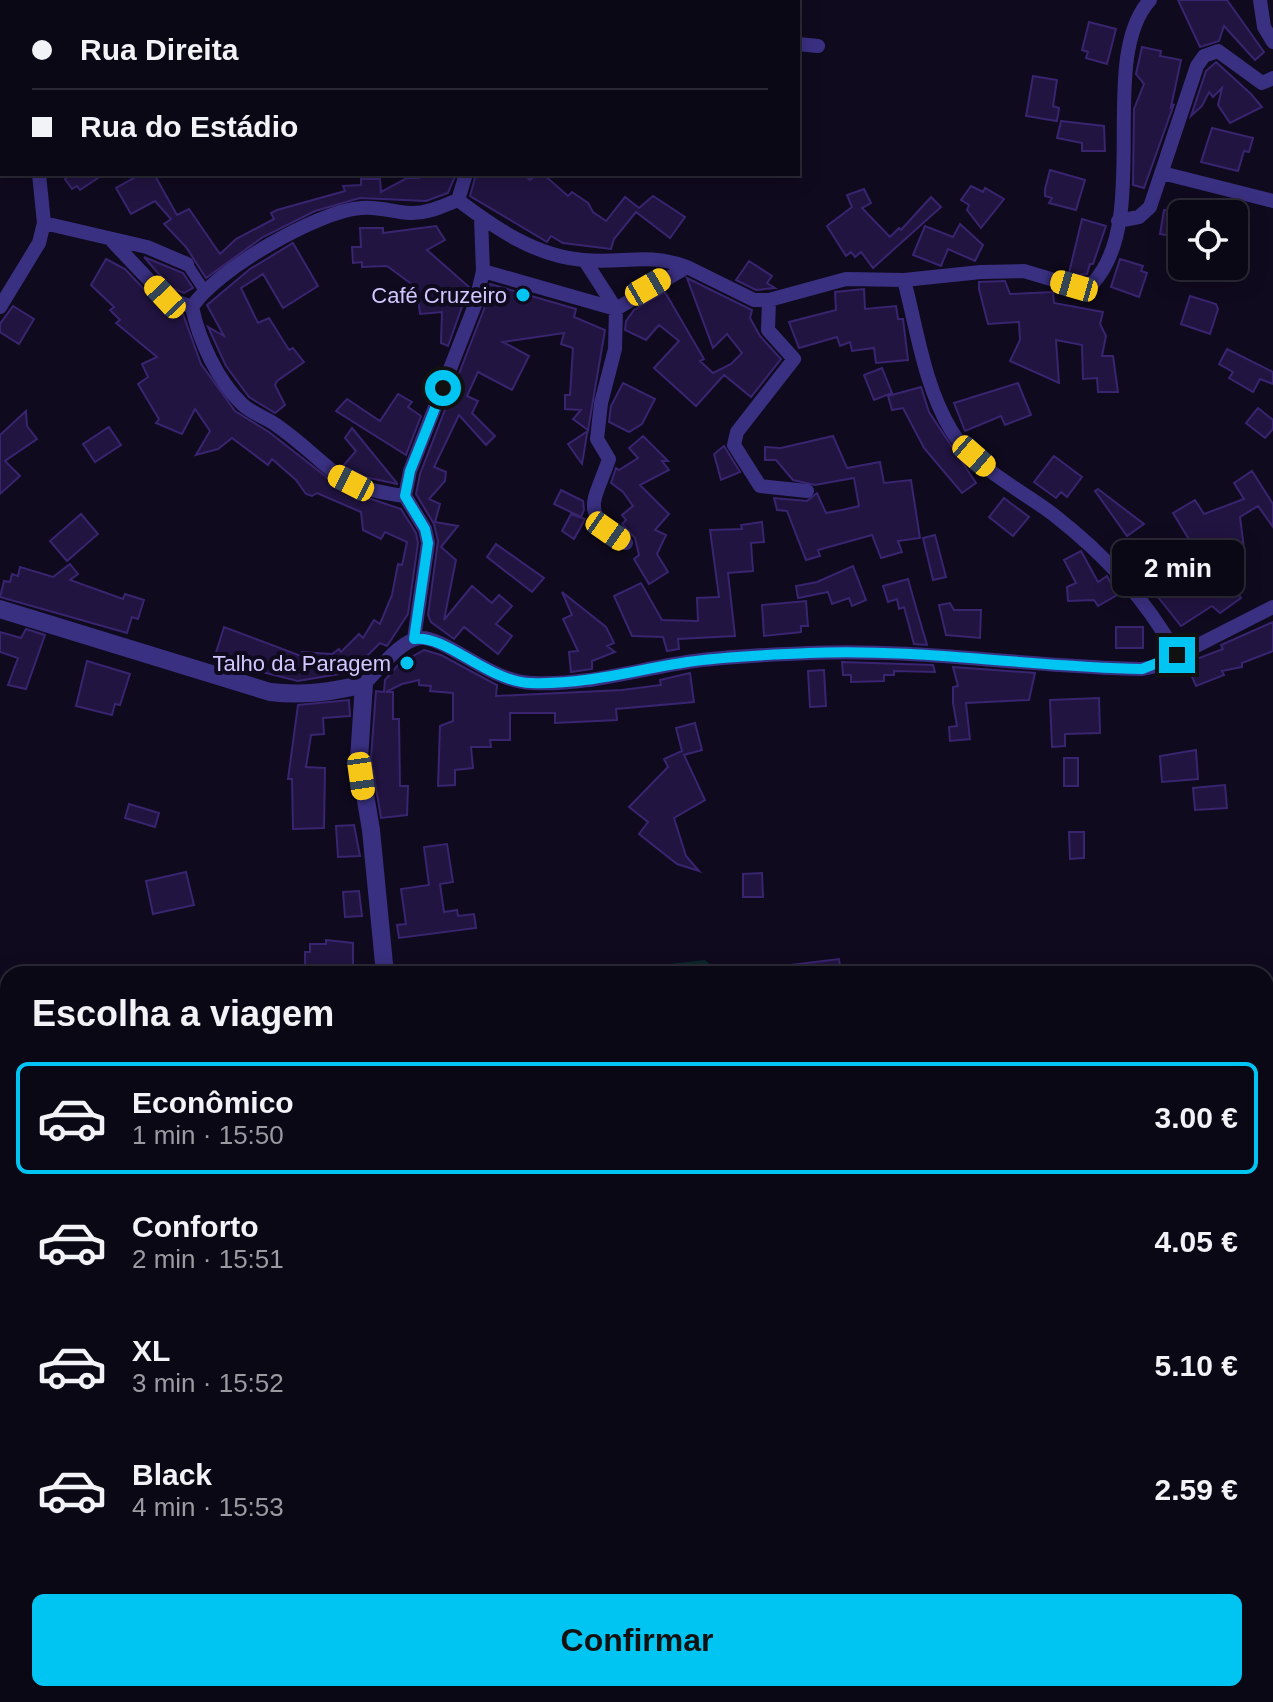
<!DOCTYPE html>
<html lang="pt">
<head>
<meta charset="utf-8">
<style>
  body { margin:0; font-family:Helvetica,sans-serif; background:#191623; color:#f1f3f6; height:100vh; display:flex; flex-direction:column; font-size:30px; white-space:nowrap }
  * { box-sizing:border-box; margin:0 }
  p { font-size:26px; color:#9a9aa1 }
  .icon { flex:none; width:44px; height:44px; fill:none; stroke:currentColor; stroke-width:2; stroke-linecap:round; stroke-linejoin:round }
  .map { position:relative; flex:1; overflow:hidden }
  .side { position:absolute; left:0px; top:966px; width:1274px; height:736px; display:flex; flex-direction:column; background:#0b0816; border-radius:24px 24px 0 0; box-shadow:0 4px 20px #0003,0 0 0 2px #2b2935 }
  .side>* { flex:none }
  .guide { position:absolute; left:0px; top:0px; width:800px; height:176px; box-shadow:0 4px 20px #0003,0 0 0 2px #2b2935; display:grid; align-content:center; height:176px; padding:0 32px; background:#0b0816 }
  .buttons { position:absolute; left:1168px; top:200px; display:grid; gap:16px }
  .buttons a { display:grid; place-items:center; width:80px; height:80px; border-radius:12px; background:#0b0816; box-shadow:0 4px 20px #0003,0 0 0 2px #2b2935; font-size:40px }
  .end { position:absolute; width:36px; height:36px; margin:-18px; border:10px solid #00c4f2; background:#111; box-shadow:0 0 0 4px #111 }
  .from { border-radius:50% }
  .bubble { position:absolute; height:56px; border-radius:12px; background:#0b0816; box-shadow:0 4px 20px #0003,0 0 0 2px #2b2935; font-size:26px; font-weight:800; line-height:56px; text-align:center }
  .car { position:absolute; width:24px; height:48px; margin:-24px -12px; border-radius:10px; box-shadow:0 0 6px 2px #0007; background:linear-gradient(#f5c518 24%,#345 0 40%,#f5c518 0 76%,#345 0 86%,#f5c518 0) }
  .guide b { display:flex; align-items:center; gap:28px; height:76px; font-size:30px }
  .guide b+b { border-top:2px solid #2b2935 }
  .guide i { width:20px; height:20px; background:#f1f3f6 }
  ul { padding:0; list-style:none }
  li { display:flex; align-items:center; gap:24px; height:112px; margin:0 16px 12px; padding:0 16px; border:4px solid transparent; border-radius:12px }
  li div { flex:1 }
  li b { display:block; font-size:30px }
  li em { font-style:normal; font-weight:800 }
  li.selected { border-color:#00c4f2 }
  li>.icon { width:72px; height:72px; stroke-width:1.5 }
  h2 { padding:0 32px; font-size:36px; line-height:96px }
  .cta { display:flex; gap:16px; margin-top:auto; padding:16px 32px }
  .cta a { flex:1; height:92px; border-radius:12px; background:#00c4f2; color:#111; font-size:32px; font-weight:800; line-height:92px; text-align:center }
  .map>svg:first-child { display:block }
  .green { fill:#0c2729 }
  .lines { fill:none; stroke-linecap:round; stroke-linejoin:round }
  .stream { stroke:#04143d; stroke-width:5 }
  .building { fill:#211441; stroke:#39246f; stroke-width:2 }
  .pedestrian { stroke:#3a3082; stroke-width:11 }
  .minor { stroke:#3a3082; stroke-width:14 }
  .tertiary { stroke:#3a3082; stroke-width:18 }
  .route { stroke:#00c4f2; stroke-width:10 }
  .poi-dot { fill:#00c4f2; stroke:#0f0a1e; stroke-width:3 }
  .labels { text-anchor:middle; dominant-baseline:central; stroke-width:8; stroke-linejoin:round; paint-order:stroke }
  .poi-label { font-size:22px; fill:#d2c7ff; stroke:#0f0a1e; text-anchor:end }
</style>
</head>
<body>
<div class="map">
<svg width="1273" height="1702" viewBox="0 0 1273 1702">
  <rect width="100%" height="100%" fill="#0f0a1e"/>
  <path class="green" d="M318,0H636L637,2H320Z
    M705,960L722,974H581Z
    M1273,1573V1702H1059L1063,1694H1266V1575Z"/>
  <g class="lines">
    <path class="stream" d="M1266,1582L1273,1580
      M779,1694L788,1696L791,1702
      M649,1702L663,1694
      M968,1702L974,1694"/>
  </g>
  <path class="building" d="M1178,0H1227L1264,52L1255,60L1224,26L1219,41L1200,47Z
    M1089,22L1116,29L1107,64L1086,58L1088,52L1082,50Z
    M1142,47L1161,51L1160,56L1181,60L1171,107L1174,104L1144,188L1133,185L1134,109L1144,84L1136,74Z
    M1216,62L1251,94L1262,107L1230,123L1218,105L1222,88L1213,97L1209,92L1202,106L1191,116L1206,71Z
    M1033,76L1057,80L1053,106L1059,108L1057,121L1026,116Z
    M1061,121L1104,126L1105,151H1082V143L1057,138Z
    M1212,128L1253,138L1249,152L1244,151L1238,171L1201,162Z
    M1050,170L1085,180L1076,210L1049,203L1052,198L1045,196V189Z
    M69,174H104L80,190L77,186L72,189L65,179Z
    M141,174H154L177,215L189,209L220,254L236,239L274,219L271,213L277,210L345,191L343,186L361,185V179H380L381,192L407,178H418L414,174H456L448,193L426,201L360,198L315,211L263,237L206,278L186,247L164,224L171,219L155,201L131,214L116,188Z
    M476,174H524L530,180L536,174H543L568,196L572,192L588,203L593,212L606,221L625,197L639,208L653,196L685,217L670,238L636,212L614,239L611,249L563,243L551,236L547,242L470,196Z
    M971,186L983,192L985,188L1004,199L981,228L967,210L969,205L961,200Z
    M864,189L871,203L862,208L890,237L899,228L901,230L931,197L941,207L873,268L861,252L855,257L851,252L846,256L827,226L852,207L847,195Z
    M1164,210L1182,213V238L1160,234Z
    M1082,219L1106,226L1093,264H1090L1087,274L1078,275L1069,273Z
    M960,224L983,245L975,261L948,249L941,266L913,255L925,226L953,237Z
    M436,226L445,240L427,250L469,287L448,346L441,343L442,312L420,314L417,288L387,266L362,267V262L353,263L352,247H361L360,228H383V233Z
    M293,243L318,286L283,308L263,274L241,288L258,323L269,318L289,350L293,348L304,362L277,381L275,385L285,405L275,413L249,397L226,366L208,327L224,336L207,305L250,269Z
    M144,257L183,273L193,288L184,293L171,288Z
    M106,259L125,269L158,304L183,314L201,364L235,411L269,432L342,489L401,509L416,533L418,543L408,614L387,646L380,643L351,672L298,681L250,669L251,666L214,659L224,627L301,656L302,652L332,654L339,649L341,652L359,634L363,638L374,620L380,624L392,595L398,564L402,565L407,542L385,532L381,539L363,530L361,512L317,493L312,496L306,494L296,480L272,459L268,465L232,438L218,449L196,455L210,431L195,409L182,434L156,423L159,419L138,384L148,377L142,364L157,357L116,323L120,320L110,310L114,307L91,285Z
    M1120,259L1143,266L1141,271L1147,273L1139,297L1111,287Z
    M749,261L772,276L767,283L775,288L756,290L736,280Z
    M687,278L752,310L750,318L760,336L781,359L751,397L724,375L696,406L654,368L679,341L659,325L646,340L625,330L626,321L634,310L665,292L704,359L700,361L713,373L731,364L742,353L727,334L713,348Z
    M1005,281L1010,294L1053,292L1054,303L1103,312L1100,324L1106,336L1102,356H1113L1118,392H1098L1097,378L1083,379L1082,345L1056,340L1059,383L1010,361L1020,340L1019,322L988,324L979,289V282Z
    M490,284L576,309L574,317L605,330L588,430L573,419L581,410L565,409V395H570L573,348L561,344L564,333L503,342L529,356L512,390L478,372L467,396L478,401L472,413L495,436L486,445L459,415L434,467L446,472L445,481L429,499L440,504L435,522L458,526L441,547L456,560L444,620L472,586L492,603L499,595L512,606L496,624L512,636L498,654L464,627L454,639L431,622L428,615L438,541L434,524L416,494L420,474L484,309Z
    M864,289L865,309L896,306L898,319H903L908,360L876,363L874,348L852,351L850,342L840,346L837,337L799,348L789,322L836,310L835,292Z
    M1190,296L1216,304L1218,309L1210,334L1181,324Z
    M13,306L34,319L19,344L0,332V324Z
    M1227,349L1273,372V384L1260,379L1253,392L1229,378L1233,372L1219,364Z
    M882,368L892,393L874,400L864,375Z
    M623,383L655,399L642,424L629,432L609,422L611,406Z
    M1018,383L1031,415L1005,425L1001,416L965,431L954,403Z
    M921,387L929,412L976,483L962,493L924,448L903,408L892,410L888,396Z
    M398,394L412,402L408,407L421,416L406,455L336,411L347,399L380,421Z
    M1258,408L1273,420V429L1265,438L1246,423Z
    M26,411L27,426L37,439L5,461L20,476L0,494V435Z
    M109,427L121,445L95,462L83,444Z
    M352,428L397,483V484L365,477L343,466L356,451L345,438Z
    M588,431L587,434L582,464L568,444Z
    M643,436L668,461H662L669,470L640,485L669,514L655,530L666,535L657,554L668,572L649,584L634,559L639,555L635,538L622,524L626,520L622,515L633,506L623,492L611,483L616,468L619,470L638,458L629,448Z
    M833,436L847,468L880,462L884,483L911,480L920,538L898,541L902,552L881,558L872,535L818,550L820,556L806,560L787,511L777,510L774,498L807,501L817,493L826,513L842,510L859,506L854,478L815,485L793,480L776,460H765V447L781,448Z
    M724,446L740,472L721,480L714,454Z
    M1054,456L1082,477L1067,497L1061,492L1056,498L1034,482Z
    M1252,471L1273,504V527L1258,506L1240,517L1245,556L1215,558L1241,598L1220,613L1212,606L1181,626L1154,592L1185,572L1183,547L1193,546L1173,513L1195,500L1204,514L1244,499L1234,483Z
    M1098,489L1144,524L1127,536L1095,491Z
    M561,490L583,501L584,510L581,517L554,504Z
    M1004,498L1029,517L1013,536L989,517Z
    M81,514L98,534L67,561L50,541Z
    M571,514L585,519L574,539L562,531Z
    M762,522L764,542L751,543L753,571L728,573L735,636L678,639L679,649L667,651L663,637L632,636L614,596L641,583L662,620L698,621L697,598L719,597L710,530L742,529L741,525Z
    M935,535L946,577L933,580L923,538Z
    M496,544L544,578L532,592L487,557Z
    M1081,551L1098,582L1107,576L1117,595L1098,606L1094,600L1068,601L1067,587L1076,583L1064,560Z
    M70,564L78,574L70,580L123,599L125,594L144,600L138,619L132,617L127,633L0,597L4,581L10,582L12,574L18,576L20,567L53,577Z
    M853,566L866,600L852,606L849,598L832,604L828,592L798,598L796,586L817,582Z
    M908,579L915,604L927,645L914,644L904,607L899,609L897,599L888,602L883,586Z
    M562,592L606,627L614,643L607,646L615,652L592,661V669L571,672L569,652L578,651L563,619L572,615Z
    M806,601L808,626H801V632L764,636L762,605Z
    M950,603L954,610H981L980,638L946,635L939,605Z
    M1273,622V651L1242,663V667L1222,671L1224,675L1196,686L1186,663L1223,649L1221,645Z
    M1116,627H1143V648H1116Z
    M26,629L45,635L26,689L8,685L18,658L0,652V632L21,638Z
    M424,650L441,655L497,685L496,696L622,690L661,685L660,680L690,673L694,702L616,709L617,720L555,723V713H510V740H490L491,747H471L473,768L455,770V785L438,786L440,726L453,721V693L430,691L431,686L419,685V680L402,684L386,692H393V719H399L400,786H408L407,815L381,818L371,758L376,691L384,692L385,680L399,664Z
    M87,661L130,674L120,705L115,704L112,715L76,706Z
    M842,662L933,665L935,672L894,671V675H884V681L851,682V675H843Z
    M953,667L1035,673L1029,700L966,703L970,739L950,741L949,727L957,726L953,703V687L958,686Z
    M824,670L826,706L810,707L808,671Z
    M1099,698L1100,733L1065,734V746L1052,747L1050,700Z
    M349,700L350,716L323,718L324,734L311,735L306,767L325,768L324,828L293,829L292,779H288L298,705Z
    M695,723L702,750L684,755L705,800L674,818L686,856L699,871L677,864L639,834L648,822L629,807L668,767L664,759L682,751L676,728Z
    M1196,750L1198,779L1162,782L1160,756Z
    M1064,758H1078V786H1064Z
    M1225,785L1227,808L1195,810L1193,788Z
    M129,804L159,813L155,827L125,818Z
    M354,825L360,856L338,857L336,826Z
    M1069,832H1084V858L1070,859Z
    M447,844L453,882L440,884L444,912L457,910L458,916L474,914L476,928L399,938L397,925L406,924L401,889L429,885L424,847Z
    M186,872L194,905L153,914L146,881Z
    M762,873L763,897H743V874Z
    M359,891L362,916L345,917L343,892Z
    M326,940L353,943V974L305,973V952H310V944H326Z
    M839,959L841,974H783V966Z"/>
  <g class="lines">
    <path class="pedestrian" d="M187,264L204,290"/>
    <path class="minor" d="M24,0V2
      M1260,0L1264,27L1273,42
      M690,2L691,0
      M798,44L818,46
      M1162,173L1273,201
      M458,200C495,228 535,256 583,260C624,264 646,252 687,267L616,309L483,271
      M458,200L466,174
      M1118,221L1139,217L1150,207L1197,66L1204,56L1218,51L1262,83L1273,78
      M44,223L147,247L187,264
      M113,242L165,297L192,307C199,340 217,380 242,404C252,414 268,418 279,427C332,465 332,487 405,496
      M585,261L616,309L615,349L601,403L597,439L609,459C593,506 579,510 626,543
      M687,267L754,300H769L846,279L904,280L981,272L1024,271L1074,286L1093,283C1153,218 1096,59 1150,0
      M904,280C917,329 924,385 951,430C974,468 1020,489 1054,515C1105,555 1145,598 1177,655
      M769,300L768,330L794,359L737,432L734,445L760,486L807,491
      M0,307L39,243L44,223L39,174
      M192,307C215,271 317,211 361,208C378,206 393,212 410,213C427,214 442,206 458,200
      M414,639L428,543L425,529L405,496L410,471L475,305L483,271L481,218
      M364,684C378,671 400,640 420,638C445,636 489,681 531,683C584,686 635,670 687,662C726,656 768,655 808,653C920,648 1030,667 1142,669L1157,666L1273,607
      M0,1409L8,1437
      M30,1694V1702
      M200,1702V1694"/>
    <path class="tertiary" d="M0,609L270,692C303,696 332,692 364,684L359,759L371,830L385,974
      M529,1694L530,1702"/>
  </g>
  <g class="lines">
    <path class="route" d="M443,388L410,471L405,496L425,529L428,543L414,639C446,634 488,682 531,683C585,685 635,670 687,662C727,656 769,655 808,653C921,648 1030,667 1142,669L1177,655"/>
  </g>
  <g class="poi-dot">
    <circle cx="523" cy="295" r="8"/>
    <circle cx="407" cy="663" r="8"/>
  </g>
  <g class="labels">
    <g class="poi-label">
      <text x="507" y="295">Café Cruzeiro</text>
      <text x="391" y="663">Talho da Paragem</text>
    </g>
  </g>
</svg>
<div class="buttons">
<a><svg class="icon" aria-label="locate" viewBox="0 0 24 24"><circle cx="12" cy="12" r="6"/><path d="M12 2v4M12 18v4M2 12h4M18 12h4"/></svg></a>
</div>
<i class="end from" style="left:443px;top:388px"></i>
<i class="end" style="left:1177px;top:655px"></i>
<div class="bubble" style="left:1112px;top:540px;width:132px">2 min</div>
<i class="car" style="left:1074px;top:286px;rotate:286deg"></i>
<i class="car" style="left:648px;top:287px;rotate:60deg"></i>
<i class="car" style="left:165px;top:297px;rotate:317deg"></i>
<i class="car" style="left:974px;top:456px;rotate:131deg"></i>
<i class="car" style="left:351px;top:483px;rotate:297deg"></i>
<i class="car" style="left:608px;top:531px;rotate:125deg"></i>
<i class="car" style="left:361px;top:776px;rotate:172deg"></i>
<div class="guide">
<b><i class="from"></i>Rua Direita</b>
<b><i></i>Rua do Estádio</b>
</div>
<section class="side">
<h2>Escolha a viagem</h2>
<ul>
<li class="selected"><svg class="icon" aria-label="car" viewBox="0 0 24 24"><path d="M5 17H2v-5l4-1 3-4h7l3 4 3 1v5h-3M9 17h6M6 11h13"/><circle cx="7" cy="17" r="2"/><circle cx="17" cy="17" r="2"/></svg><div><b>Econômico</b><p>1 min · 15:50</p></div><em>3.00 €</em></li>
<li><svg class="icon" aria-label="car" viewBox="0 0 24 24"><path d="M5 17H2v-5l4-1 3-4h7l3 4 3 1v5h-3M9 17h6M6 11h13"/><circle cx="7" cy="17" r="2"/><circle cx="17" cy="17" r="2"/></svg><div><b>Conforto</b><p>2 min · 15:51</p></div><em>4.05 €</em></li>
<li><svg class="icon" aria-label="car" viewBox="0 0 24 24"><path d="M5 17H2v-5l4-1 3-4h7l3 4 3 1v5h-3M9 17h6M6 11h13"/><circle cx="7" cy="17" r="2"/><circle cx="17" cy="17" r="2"/></svg><div><b>XL</b><p>3 min · 15:52</p></div><em>5.10 €</em></li>
<li><svg class="icon" aria-label="car" viewBox="0 0 24 24"><path d="M5 17H2v-5l4-1 3-4h7l3 4 3 1v5h-3M9 17h6M6 11h13"/><circle cx="7" cy="17" r="2"/><circle cx="17" cy="17" r="2"/></svg><div><b>Black</b><p>4 min · 15:53</p></div><em>2.59 €</em></li>
</ul>
<div class="cta"><a>Confirmar</a></div>
</section>
</div>
</body>
</html>
